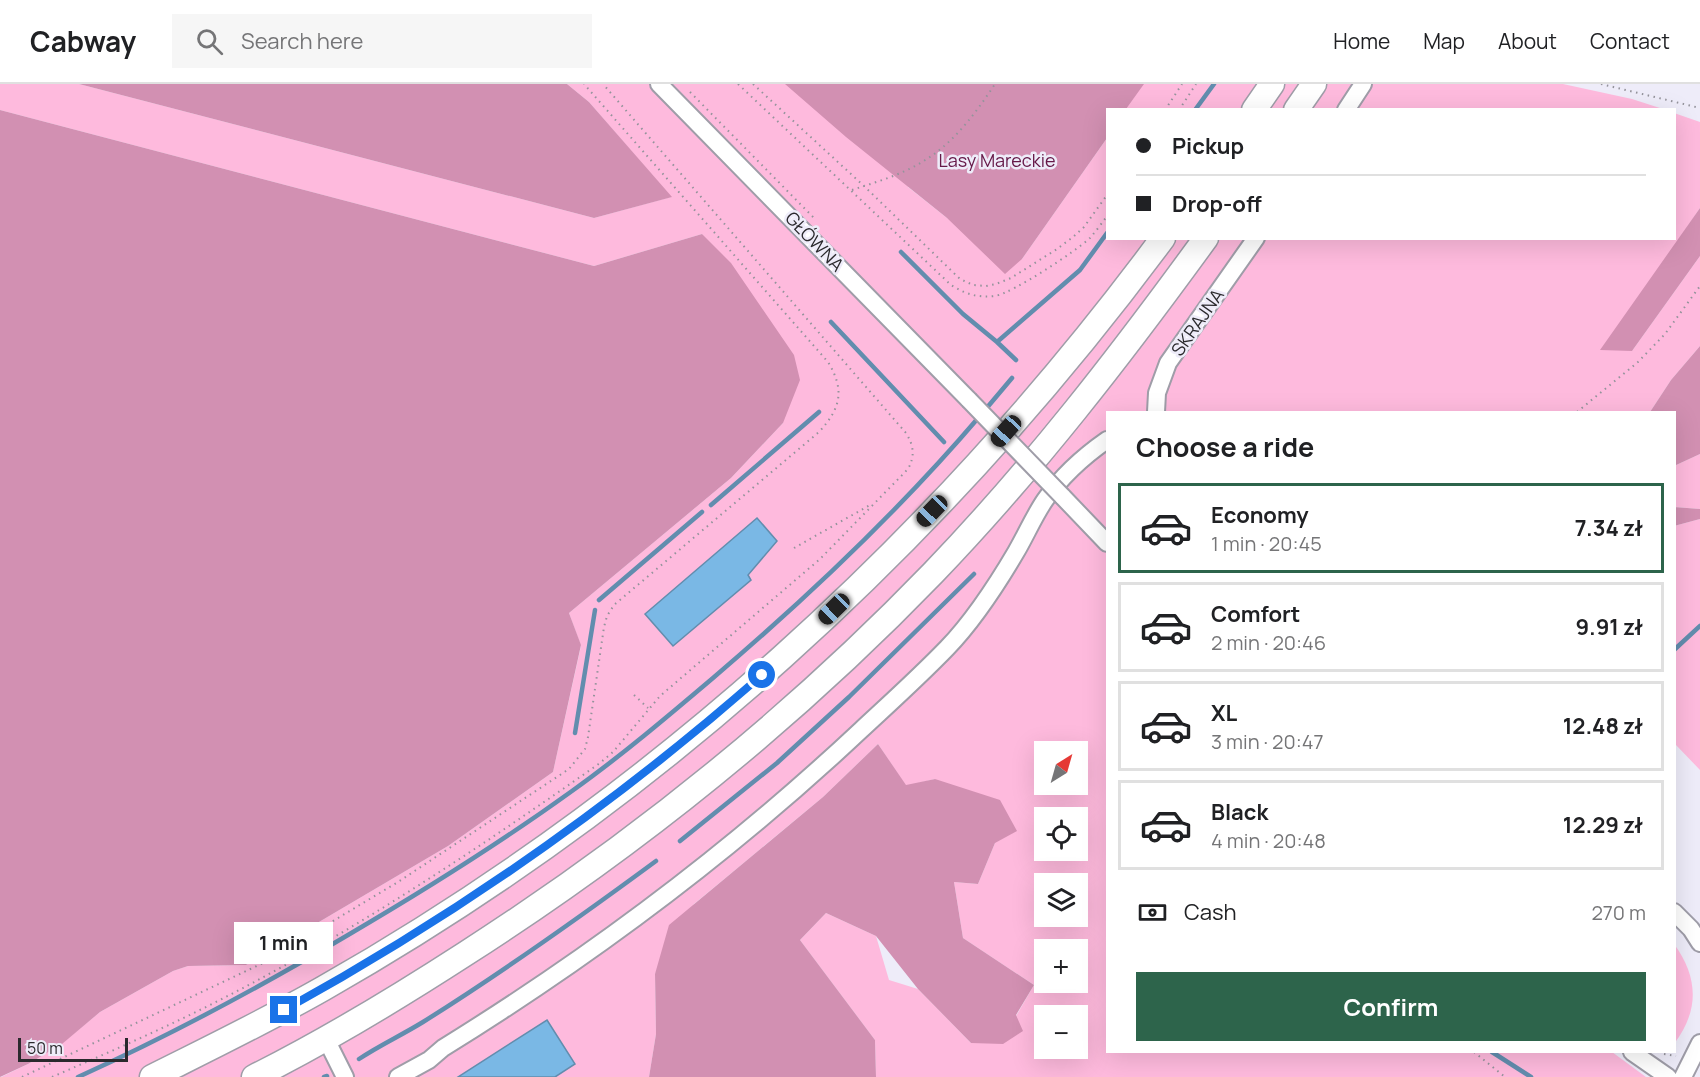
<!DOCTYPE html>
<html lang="en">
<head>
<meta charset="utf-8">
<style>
  body { margin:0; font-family:Manrope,sans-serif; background:#f6f6f6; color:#202124; height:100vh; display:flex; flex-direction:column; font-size:22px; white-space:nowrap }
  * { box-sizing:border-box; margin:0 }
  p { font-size:20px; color:#757577 }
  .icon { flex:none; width:33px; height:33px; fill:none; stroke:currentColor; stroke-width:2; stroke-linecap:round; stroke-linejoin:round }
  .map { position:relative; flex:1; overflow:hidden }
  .side { position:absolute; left:1106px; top:327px; width:570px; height:642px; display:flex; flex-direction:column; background:#fff; border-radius:0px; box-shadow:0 6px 24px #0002 }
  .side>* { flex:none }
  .top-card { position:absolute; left:1106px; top:24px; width:570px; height:132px; border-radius:0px; box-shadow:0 6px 24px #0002; display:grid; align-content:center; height:132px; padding:0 30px; background:#fff }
  .needle { width:39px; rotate:37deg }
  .controls { position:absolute; left:1034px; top:657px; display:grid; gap:12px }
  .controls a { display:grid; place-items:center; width:54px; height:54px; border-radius:0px; background:#fff; box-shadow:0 6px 24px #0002; font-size:30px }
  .scale { position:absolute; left:18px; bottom:15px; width:110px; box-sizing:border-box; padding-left:6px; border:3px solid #2a292d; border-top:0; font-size:16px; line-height:21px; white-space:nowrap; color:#2a292d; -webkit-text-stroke:4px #eeecf9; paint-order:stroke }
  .end { position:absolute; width:27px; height:27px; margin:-14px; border:8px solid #1a73e8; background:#fff; box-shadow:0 0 0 3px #fff }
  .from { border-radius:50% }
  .bubble { position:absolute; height:42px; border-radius:0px; background:#fff; box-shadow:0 6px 24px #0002; font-size:20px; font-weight:700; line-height:42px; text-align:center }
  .car { position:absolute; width:18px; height:36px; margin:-18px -9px; border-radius:8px; box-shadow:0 0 4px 2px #0007; background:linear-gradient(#222 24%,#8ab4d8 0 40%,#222 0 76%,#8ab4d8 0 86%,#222 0) }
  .top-card b { display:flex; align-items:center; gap:21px; height:57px; font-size:22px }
  .top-card b+b { border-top:2px solid #e0e0e0 }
  .top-card i { width:15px; height:15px; background:#202124 }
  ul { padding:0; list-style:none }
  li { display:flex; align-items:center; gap:18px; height:90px; margin:0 12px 9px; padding:0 18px; border:3px solid #e0e0e0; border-radius:0px }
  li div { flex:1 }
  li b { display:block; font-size:22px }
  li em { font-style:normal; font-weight:700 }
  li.on { border-color:#2d644b }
  li>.icon { width:54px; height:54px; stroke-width:1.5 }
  h2 { padding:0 30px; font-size:27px; line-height:72px }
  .pay { display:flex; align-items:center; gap:15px; height:66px; padding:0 30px; font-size:22px }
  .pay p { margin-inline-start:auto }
  .action { display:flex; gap:12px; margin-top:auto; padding:12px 30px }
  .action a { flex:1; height:69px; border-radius:0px; background:#2d644b; color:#fff; font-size:24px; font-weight:700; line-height:69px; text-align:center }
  header { display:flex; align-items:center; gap:36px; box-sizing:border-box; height:84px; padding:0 30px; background:#fff; border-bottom:2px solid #e0e0e0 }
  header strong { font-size:28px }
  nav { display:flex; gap:33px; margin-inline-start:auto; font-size:21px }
  .search { width:420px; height:54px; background:#f6f6f6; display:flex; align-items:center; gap:15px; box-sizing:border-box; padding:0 21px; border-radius:0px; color:#757577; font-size:22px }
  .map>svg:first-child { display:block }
  .green { fill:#febadd; fill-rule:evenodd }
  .forest { fill:#d290b2 }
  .water { fill:#7ab8e5; stroke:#628dae; stroke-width:1.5 }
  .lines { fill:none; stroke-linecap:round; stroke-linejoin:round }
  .stream { stroke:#628dae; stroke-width:4.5 }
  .minor-casing { stroke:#9f9da8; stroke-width:20 }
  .highway-casing { stroke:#9f9da8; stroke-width:27 }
  .path { stroke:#94939b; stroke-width:2; stroke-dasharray:1.5 4.5; stroke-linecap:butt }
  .minor { stroke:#fff; stroke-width:16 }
  .highway { stroke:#fff; stroke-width:24 }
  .minor-bridge-casing { stroke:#9f9da8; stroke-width:20; stroke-linecap:butt }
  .minor-bridge { stroke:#fff; stroke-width:16 }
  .route { stroke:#1a73e8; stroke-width:8 }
  .labels { text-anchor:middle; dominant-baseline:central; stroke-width:5; stroke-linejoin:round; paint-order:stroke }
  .park-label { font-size:18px; fill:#661948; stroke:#eeecf9 }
  .street-label { font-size:18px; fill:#2a292d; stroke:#eeecf9 }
</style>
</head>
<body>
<header>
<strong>Cabway</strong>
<div class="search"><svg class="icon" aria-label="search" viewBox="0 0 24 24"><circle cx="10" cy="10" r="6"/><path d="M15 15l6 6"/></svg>Search here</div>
<nav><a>Home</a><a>Map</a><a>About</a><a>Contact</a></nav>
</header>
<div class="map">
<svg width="1700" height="993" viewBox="0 0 1700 993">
  <rect width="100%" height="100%" fill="#eeecf9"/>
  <path class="green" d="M0,0H79L594,134L671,113L589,18L567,0H1563L1632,15L1663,25L1107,26L908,103L947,134L1022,175L1107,54V154H1674V29L1700,38V124L1665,176L1632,267L1700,172V262L1671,296L1650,328H1107V968H1612L1646,993H876L875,956L800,856L826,829L876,852L889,896L918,905L971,959L1016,932L1034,901L963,854L954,798L978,800L995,759L935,695L906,702L878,660L823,713L694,820L655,890L656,950L649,993H1L28,980L61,960L100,928L173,887L188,882L246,881L448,762L553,688L581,562L569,529L731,394L783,339L702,150L594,182L0,26ZM1044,668H1077V700H1044ZM1044,734H1077V766H1044ZM1044,800H1077V832H1044ZM1044,866H1077V898H1044ZM1044,932H1077V964H1044Z
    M1700,370V425L1674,423V382Z
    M1700,435V686L1676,661L1674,662V442Z
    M1674,860C1699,894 1699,927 1674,960Z"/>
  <path class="forest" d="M79,0H567L589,18L672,113L594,134Z
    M785,0H1144L1126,25L1107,26V54L1022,175L1005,190L947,134L846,53Z
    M0,26L594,182L702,150L731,179L794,271L800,296L783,339L731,394L569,529L581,561L553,688L448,762L246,881L188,882L173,887L100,928L62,960L28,980L0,993Z
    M1700,124V172L1632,267L1600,266Z
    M1700,262V370L1674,382V328H1650L1671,296Z
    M1674,423L1700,425V435L1674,442Z
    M878,660L906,701L935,695L1000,716L1017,747L995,759L978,800L954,798L963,854L1034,901L1016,931L1023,947L1003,960L971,959L918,905L876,852L826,829L800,856L875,956L876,993H649L656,950L655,890L669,841L823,713Z"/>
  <path class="water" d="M757,434L777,457L748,491L751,496L673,562L645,530Z
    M547,936L575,980L555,993H458Z"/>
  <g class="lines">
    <path class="stream" d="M1195,26L1214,0
      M901,168L963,230L997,258
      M831,238L944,358
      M1016,276L997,258L1080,186L1107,149
      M985,326L1012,294
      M711,421L819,328
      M599,516L702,428
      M1674,566L1700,542
      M575,649L595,526
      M680,757L777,679L849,613L974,490
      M1492,968L1531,993
      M359,975C380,961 402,951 423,938C503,888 580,833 656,777
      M78,993C171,951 260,903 348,851C425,806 500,759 572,707C621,672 667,633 713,594C808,513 898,428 979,333
      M324,993L327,992"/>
    <g class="minor-casing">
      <path id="minor" d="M659,0L969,316
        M1346,26L1363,0
        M1156,328L1157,309L1168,279L1256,154
        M1062,412L1107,459
        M1674,828L1691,845L1700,859
        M326,955L345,993
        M1632,968L1668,993
        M398,993L429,976L443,964C595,870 731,768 861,646C890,619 919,593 947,564C974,536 996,502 1016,468C1026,451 1034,432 1045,416C1061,393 1084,372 1107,356
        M1683,993L1700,959"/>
    </g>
    <g class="highway-casing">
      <path id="highway" d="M1254,26L1272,0
        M1296,26L1314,0
        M152,993C210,964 268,936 324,904C653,717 938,458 1163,154
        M254,993C326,957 397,914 465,870C635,761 793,634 933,489C1033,385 1121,271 1206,154"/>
    </g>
    <path class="path" d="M738,0L951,201C965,210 978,214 995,212C1013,209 1076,167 1090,154C1096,147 1102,139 1107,132
      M753,0L864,102L960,195L973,201L986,202L996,200L1011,194L1057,165L1073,153L1084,143L1107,111
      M1601,0L1700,24
      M690,8L814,134
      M1165,26L1182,0
      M1179,26L1196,0
      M852,106C876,98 901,91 922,78C953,60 975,30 995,0
      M1577,328L1638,278L1665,250L1700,202
      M794,464L870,421
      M634,611L648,624
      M1474,968L1505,993
      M1664,970L1676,972
      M22,993L263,879L398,798L569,685L585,665L588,653L604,543L607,532L614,521L819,348C841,324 845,306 828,278L584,0
      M52,993C105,970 158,947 210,921C347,852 475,767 600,679L613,668L660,612L820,475L908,385C915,372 914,362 906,349L603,0"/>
    <use href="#minor" class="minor"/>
    <use href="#highway" class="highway"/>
    <g class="minor-bridge-casing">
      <path id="minor-bridge" d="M969,316L1062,412"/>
    </g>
    <use href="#minor-bridge" class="minor-bridge"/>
  </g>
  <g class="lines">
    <path class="route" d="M284,926C455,832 615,720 762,591"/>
  </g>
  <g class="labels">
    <g class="park-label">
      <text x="997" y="76">Lasy Mareckie</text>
    </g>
    <g class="street-label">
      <text transform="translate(815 157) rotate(46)">GŁÓWNA</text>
      <text transform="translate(1197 238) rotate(-55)">SKRAJNA</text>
    </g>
  </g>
</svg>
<div class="controls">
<a><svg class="needle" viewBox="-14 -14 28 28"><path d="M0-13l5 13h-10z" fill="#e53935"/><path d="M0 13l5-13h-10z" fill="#757577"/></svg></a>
<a><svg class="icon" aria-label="locate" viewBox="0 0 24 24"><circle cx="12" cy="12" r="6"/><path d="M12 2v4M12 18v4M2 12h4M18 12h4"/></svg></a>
<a><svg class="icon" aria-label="layers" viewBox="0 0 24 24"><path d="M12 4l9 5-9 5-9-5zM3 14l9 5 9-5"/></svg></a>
<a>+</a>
<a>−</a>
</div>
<div class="scale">50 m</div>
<i class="end from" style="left:762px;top:591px"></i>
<i class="end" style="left:284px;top:926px"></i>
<div class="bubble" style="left:234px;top:838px;width:99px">1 min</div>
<i class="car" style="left:1006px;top:347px;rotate:222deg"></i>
<i class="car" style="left:932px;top:427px;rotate:224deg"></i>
<i class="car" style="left:834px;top:525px;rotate:226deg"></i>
<div class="top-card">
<b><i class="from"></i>Pickup</b>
<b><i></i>Drop-off</b>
</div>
<section class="side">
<h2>Choose a ride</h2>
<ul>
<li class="on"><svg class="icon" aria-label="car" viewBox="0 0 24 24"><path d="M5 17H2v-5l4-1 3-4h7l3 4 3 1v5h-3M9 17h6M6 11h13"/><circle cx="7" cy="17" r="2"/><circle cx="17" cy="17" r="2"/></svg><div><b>Economy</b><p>1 min · 20:45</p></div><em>7.34 zł</em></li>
<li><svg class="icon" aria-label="car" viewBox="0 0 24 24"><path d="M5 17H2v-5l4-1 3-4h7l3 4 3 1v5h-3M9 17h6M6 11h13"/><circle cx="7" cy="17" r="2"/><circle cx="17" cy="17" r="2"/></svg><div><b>Comfort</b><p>2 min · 20:46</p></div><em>9.91 zł</em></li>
<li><svg class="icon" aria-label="car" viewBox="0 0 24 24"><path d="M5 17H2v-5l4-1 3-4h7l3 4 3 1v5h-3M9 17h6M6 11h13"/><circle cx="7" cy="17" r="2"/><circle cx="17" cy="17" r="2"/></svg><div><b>XL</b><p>3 min · 20:47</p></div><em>12.48 zł</em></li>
<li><svg class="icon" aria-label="car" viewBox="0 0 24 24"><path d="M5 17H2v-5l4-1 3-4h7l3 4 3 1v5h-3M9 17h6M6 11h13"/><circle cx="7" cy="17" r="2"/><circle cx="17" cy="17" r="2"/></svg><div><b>Black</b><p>4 min · 20:48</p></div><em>12.29 zł</em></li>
</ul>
<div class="pay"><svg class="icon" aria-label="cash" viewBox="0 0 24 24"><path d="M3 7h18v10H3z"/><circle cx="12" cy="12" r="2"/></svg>Cash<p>270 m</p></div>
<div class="action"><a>Confirm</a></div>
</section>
</div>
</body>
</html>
